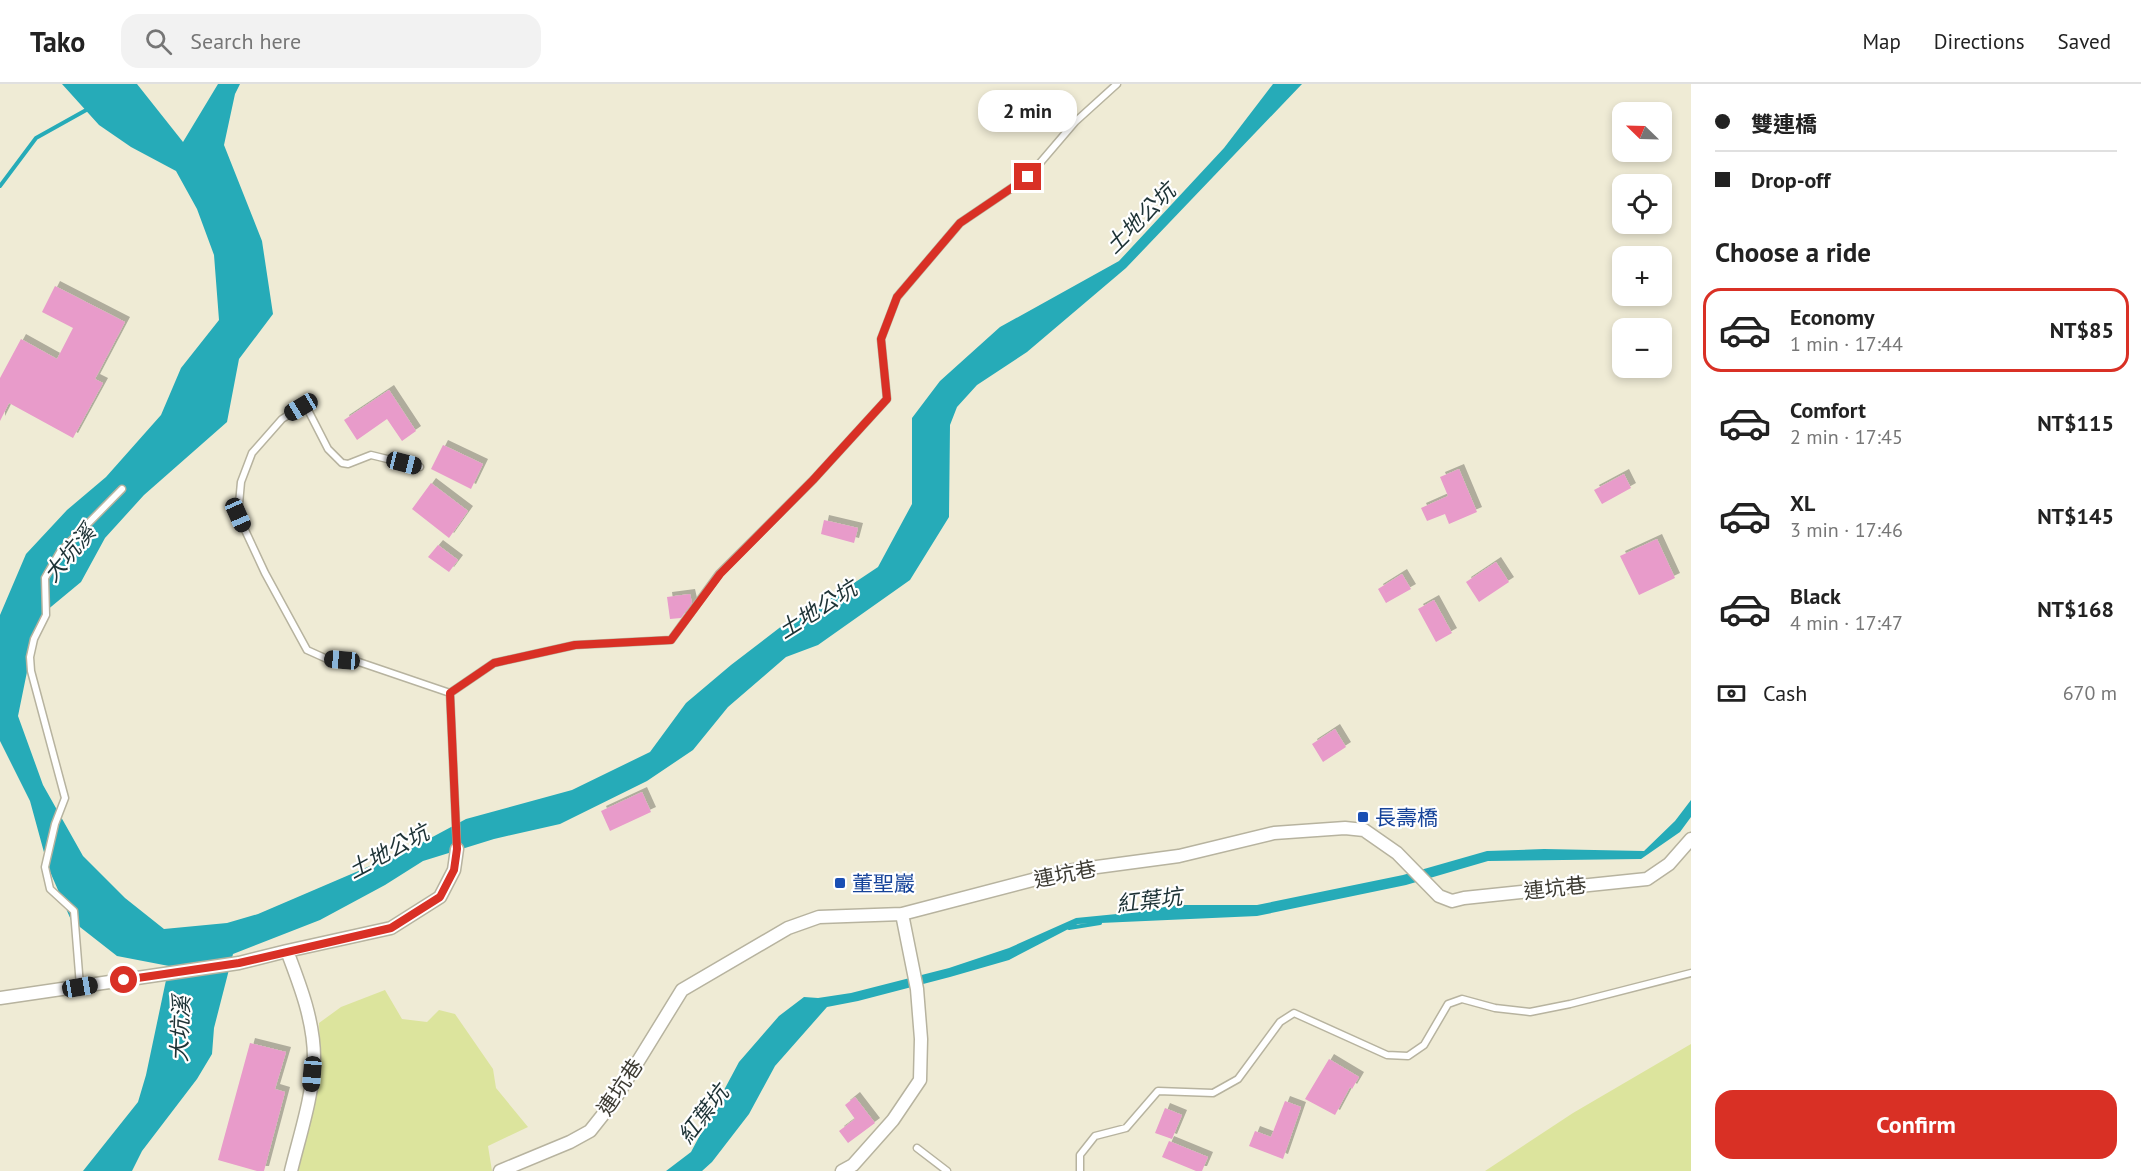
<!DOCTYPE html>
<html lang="en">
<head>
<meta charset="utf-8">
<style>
  body { margin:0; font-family:"PT Sans","Noto Sans TC",sans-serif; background:#f2f2f2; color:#222; height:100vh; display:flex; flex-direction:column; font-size:22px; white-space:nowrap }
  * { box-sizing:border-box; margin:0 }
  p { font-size:20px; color:#767676 }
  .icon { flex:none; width:33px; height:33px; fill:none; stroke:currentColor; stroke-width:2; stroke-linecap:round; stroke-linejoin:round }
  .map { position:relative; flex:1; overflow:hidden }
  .sheet { display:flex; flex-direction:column; background:#fff; width:450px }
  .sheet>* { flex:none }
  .top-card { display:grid; align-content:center; height:132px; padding:0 24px; background:#fff }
  .needle { width:39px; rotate:293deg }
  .tools { position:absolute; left:1612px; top:18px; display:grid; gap:12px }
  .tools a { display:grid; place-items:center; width:60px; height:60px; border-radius:12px; background:#fff; box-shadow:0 3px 9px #0003; font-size:30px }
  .end { position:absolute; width:27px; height:27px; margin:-14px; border:8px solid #d93025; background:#fff; box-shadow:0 0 0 3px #fff }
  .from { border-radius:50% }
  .bubble { position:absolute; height:42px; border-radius:18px; background:#fff; box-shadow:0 3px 9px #0003; font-size:20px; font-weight:800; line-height:42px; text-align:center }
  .car { position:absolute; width:18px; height:36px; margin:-18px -9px; border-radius:8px; box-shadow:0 0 4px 2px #0007; background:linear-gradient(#222 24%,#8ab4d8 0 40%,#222 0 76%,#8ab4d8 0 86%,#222 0) }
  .top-card b { display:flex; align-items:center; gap:21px; height:57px; font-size:22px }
  .top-card b+b { border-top:2px solid #e0e0e0 }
  .top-card i { width:15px; height:15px; background:#222 }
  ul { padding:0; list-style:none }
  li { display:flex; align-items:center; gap:18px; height:84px; margin:0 12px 9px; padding:0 12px; border:3px solid transparent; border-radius:18px }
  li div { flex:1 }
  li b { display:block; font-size:22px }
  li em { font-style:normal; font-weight:800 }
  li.current { border-color:#d93025 }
  li>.icon { width:54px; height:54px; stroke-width:1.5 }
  h2 { padding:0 24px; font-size:27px; line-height:72px }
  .pay { display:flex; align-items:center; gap:15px; height:66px; padding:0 24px; font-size:22px }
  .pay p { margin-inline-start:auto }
  .button { display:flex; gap:12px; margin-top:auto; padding:12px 24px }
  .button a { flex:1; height:69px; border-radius:18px; background:#d93025; color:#fff; font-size:24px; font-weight:800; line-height:69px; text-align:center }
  header { display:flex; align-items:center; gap:36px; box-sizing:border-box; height:84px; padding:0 30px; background:#fff; border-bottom:2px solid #e0e0e0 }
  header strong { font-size:28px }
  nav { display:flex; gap:33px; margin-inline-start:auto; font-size:21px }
  .search { width:420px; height:54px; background:#f2f2f2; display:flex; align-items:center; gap:15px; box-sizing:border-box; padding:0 21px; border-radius:18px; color:#767676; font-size:22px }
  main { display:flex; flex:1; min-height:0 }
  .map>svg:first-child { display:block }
  .green { fill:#dce49d }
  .water { fill:#26abb8 }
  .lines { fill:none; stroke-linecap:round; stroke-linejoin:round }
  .stream { stroke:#26abb8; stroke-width:4 }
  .building { fill:#e89bca; filter:url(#shadow) }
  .service-casing { stroke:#b7b39f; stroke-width:9 }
  .minor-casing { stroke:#b7b39f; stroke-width:15 }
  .service { stroke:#fff; stroke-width:6 }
  .minor { stroke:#fff; stroke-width:12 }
  .route { stroke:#d93025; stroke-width:8 }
  .transit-dot { fill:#1a4fb4; stroke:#fff; stroke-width:2 }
  .labels { text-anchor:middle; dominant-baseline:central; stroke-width:4.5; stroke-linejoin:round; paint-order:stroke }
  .transit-label { font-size:21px; fill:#164399; stroke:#fff; text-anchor:start }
  .street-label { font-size:21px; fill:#3e3c34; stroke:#fff }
  .water-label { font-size:22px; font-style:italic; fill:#1d3235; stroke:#fff }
</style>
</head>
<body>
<header>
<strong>Tako</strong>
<div class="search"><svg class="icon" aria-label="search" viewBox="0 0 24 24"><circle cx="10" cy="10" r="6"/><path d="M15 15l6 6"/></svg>Search here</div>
<nav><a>Map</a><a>Directions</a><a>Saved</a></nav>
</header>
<main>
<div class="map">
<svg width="1691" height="1087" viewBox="0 0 1691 1087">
  <defs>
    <filter id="shadow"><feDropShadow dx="5" dy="-5" stdDeviation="0" flood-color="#0004"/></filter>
  </defs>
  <rect width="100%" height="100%" fill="#efebd5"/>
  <path class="green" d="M385,906L402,935L427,938L439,926L455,930L493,985L496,1004L528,1043L488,1062L492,1087H288L320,972L319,939L341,923Z
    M1691,960V1087H1485L1573,1029Z"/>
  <path class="water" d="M62,0H137L183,58L218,0H240L235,10L224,61L262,157L273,230L239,275L227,338L144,411L105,454L81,498L46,527L30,573L18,632L43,701L83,772L125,814L164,845L227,839L258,830L412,764L466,735L572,706L650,668L686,619L731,581L787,538L833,513L878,483L912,420V334L940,297L1000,243L1119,177L1224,64L1273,0H1302L1126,184L1027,268L977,301L957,323L950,341L949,433L910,496L818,561L786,573L728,623L693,666L647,697L560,740L494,755L423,777L385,801L320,836L233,870L214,944L212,970L197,995L142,1067L132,1087H83L138,1018L146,991L169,882L117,872L71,836L48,783L30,717L0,657V531L26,470L67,426L106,393L161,331L181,284L219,236L214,171L197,125L176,87L131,63L99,41Z
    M1691,716V733L1680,748L1641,775L1488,777L1406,801L1257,832L1078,840L1009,876L950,893L858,917L827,923L775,982L749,1030L712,1078L702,1087H666L691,1068L739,978L779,932L804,913L818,914L851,909L949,884L1009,864L1076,834L1127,829L1177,821H1257L1403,791L1487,767L1544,765L1644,767L1675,737Z"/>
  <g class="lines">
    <path class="stream" d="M0,102L36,54L88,25
      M1069,844L1100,839"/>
  </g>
  <path class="building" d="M55,202L125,238L95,295L103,299L73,354L9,319L0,337V294L21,255L57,275L73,244L42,228Z
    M389,306L416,347L402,357L387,335L357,356L344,336Z
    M443,361L483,380L471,405L431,385Z
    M1459,385L1477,428L1449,440L1445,430L1427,437L1421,424L1448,412L1440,393Z
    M1624,390L1631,404L1602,420L1594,406Z
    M431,399L468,427L449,454L412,425Z
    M824,436L858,444L854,459L821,450Z
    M1657,455L1675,494L1639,511L1620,472Z
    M438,461L458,476L449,488L428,473Z
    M1496,478L1509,498L1479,518L1466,498Z
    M1402,490L1411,505L1386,519L1378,505Z
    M690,510L692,519L681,534L670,535L667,513Z
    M1434,516L1452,549L1436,558L1418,525Z
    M1335,645L1346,663L1323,678L1312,660Z
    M642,708L651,728L610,747L601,727Z
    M250,959L286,968L275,1005L285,1008L264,1087H257L218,1076Z
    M1329,975L1359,993L1352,1005L1350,1003L1335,1031L1305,1015Z
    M855,1013L875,1039L848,1059L839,1047L855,1035L845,1021Z
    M1285,1017L1301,1023L1283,1075L1249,1062L1255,1047L1271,1053Z
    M1165,1024L1182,1031L1172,1055L1155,1049Z
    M1169,1057L1208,1073L1202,1087H1196L1162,1073Z"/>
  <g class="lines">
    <g class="service-casing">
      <path id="service" d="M420,383L371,371L348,380L342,379L328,365L307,324L301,323L282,335L252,369L241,398L238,431L265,489L307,566L327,575L356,577L450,609L457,765
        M450,609L494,579L575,561L671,556L719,490L813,396L887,315L881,255L897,213L960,139L1028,93L1075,38L1117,0
        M80,902L74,827L50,805L45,783L55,740L65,714L31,587L30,573L34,555L46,531L45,494L60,468L122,405
        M917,1064L947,1087
        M1080,1087V1071L1095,1052L1126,1044L1158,1007L1213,1009L1238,995L1280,938L1294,929L1387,971L1408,972L1424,961L1448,920L1462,915L1495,924L1530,928L1570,920L1691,889"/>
    </g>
    <g class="minor-casing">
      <path id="minor" d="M287,867L391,844L440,813L454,786L457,765
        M0,914L239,879L287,867C300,901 314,937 314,974C313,1012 300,1050 291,1087
        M500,1087L570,1058L590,1047L613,1018L682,906L788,844L819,833L902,830L1067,787L1179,772L1274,749L1345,744L1364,746L1397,769L1439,812L1452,817L1464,814L1647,795L1669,780L1691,755
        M842,1087L853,1081L893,1036L920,996L921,955L917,905L902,830"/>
    </g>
    <use href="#service" class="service"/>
    <use href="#minor" class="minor"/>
  </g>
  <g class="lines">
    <path class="route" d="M124,896L239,879L391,844L440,813L454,786L457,765L450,609L494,579L575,561L671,556L720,490L813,396L887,315L881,255L897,213L960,139L1028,93"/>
  </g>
  <g class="transit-dot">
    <rect x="1357" y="727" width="12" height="12" rx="3"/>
    <rect x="834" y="793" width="12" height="12" rx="3"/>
  </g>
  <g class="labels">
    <g class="transit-label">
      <text x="1375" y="733">長壽橋</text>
      <text x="852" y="799">董聖巖</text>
    </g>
    <g class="street-label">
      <text transform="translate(1065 790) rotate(-11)">連坑巷</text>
      <text transform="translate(1555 804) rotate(-6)">連坑巷</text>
      <text transform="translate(620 1003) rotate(-56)">連坑巷</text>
    </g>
    <g class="water-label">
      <text transform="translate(1140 134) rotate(-45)">土地公坑</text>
      <text transform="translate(69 469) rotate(-50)">大坑溪</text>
      <text transform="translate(817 525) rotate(-32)">土地公坑</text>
      <text transform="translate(388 767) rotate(-28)">土地公坑</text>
      <text transform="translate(1149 816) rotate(-7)">紅葉坑</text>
      <text transform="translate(180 945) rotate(-88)">大坑溪</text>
      <text transform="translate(703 1030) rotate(-52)">紅葉坑</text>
    </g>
  </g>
</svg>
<div class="tools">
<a><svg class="needle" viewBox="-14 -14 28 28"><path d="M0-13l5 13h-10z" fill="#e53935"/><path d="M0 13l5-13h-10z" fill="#767676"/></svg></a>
<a><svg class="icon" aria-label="locate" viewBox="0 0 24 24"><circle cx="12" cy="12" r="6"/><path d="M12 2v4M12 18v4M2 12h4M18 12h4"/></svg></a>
<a>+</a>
<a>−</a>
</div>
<i class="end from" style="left:124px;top:896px"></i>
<i class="end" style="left:1028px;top:93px"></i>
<div class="bubble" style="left:978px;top:6px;width:99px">2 min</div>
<i class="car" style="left:301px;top:323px;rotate:239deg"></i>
<i class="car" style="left:404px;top:379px;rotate:104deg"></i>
<i class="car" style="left:238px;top:431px;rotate:156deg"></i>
<i class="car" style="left:342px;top:576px;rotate:275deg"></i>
<i class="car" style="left:80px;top:903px;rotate:81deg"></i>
<i class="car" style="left:312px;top:990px;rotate:185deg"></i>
</div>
<section class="sheet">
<div class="top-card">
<b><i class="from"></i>雙連橋</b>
<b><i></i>Drop-off</b>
</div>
<h2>Choose a ride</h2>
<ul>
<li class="current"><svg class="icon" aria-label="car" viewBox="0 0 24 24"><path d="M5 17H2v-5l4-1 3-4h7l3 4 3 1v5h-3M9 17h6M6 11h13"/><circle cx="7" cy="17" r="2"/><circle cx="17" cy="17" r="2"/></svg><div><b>Economy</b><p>1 min · 17:44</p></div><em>NT$85</em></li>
<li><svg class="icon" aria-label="car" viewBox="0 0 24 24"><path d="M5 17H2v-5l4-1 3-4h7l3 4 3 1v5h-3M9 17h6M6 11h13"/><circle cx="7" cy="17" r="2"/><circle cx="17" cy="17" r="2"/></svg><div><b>Comfort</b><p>2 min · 17:45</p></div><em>NT$115</em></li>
<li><svg class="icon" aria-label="car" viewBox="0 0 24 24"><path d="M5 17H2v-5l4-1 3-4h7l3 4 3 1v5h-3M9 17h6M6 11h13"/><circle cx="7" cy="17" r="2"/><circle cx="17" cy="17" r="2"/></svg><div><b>XL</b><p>3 min · 17:46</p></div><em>NT$145</em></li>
<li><svg class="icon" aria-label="car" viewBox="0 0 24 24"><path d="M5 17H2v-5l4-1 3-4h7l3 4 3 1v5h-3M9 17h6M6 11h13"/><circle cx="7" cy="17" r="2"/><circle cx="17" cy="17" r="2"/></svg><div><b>Black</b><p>4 min · 17:47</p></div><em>NT$168</em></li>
</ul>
<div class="pay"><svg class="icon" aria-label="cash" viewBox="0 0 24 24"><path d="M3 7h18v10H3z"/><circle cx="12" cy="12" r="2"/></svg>Cash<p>670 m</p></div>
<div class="button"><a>Confirm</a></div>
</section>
</main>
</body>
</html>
